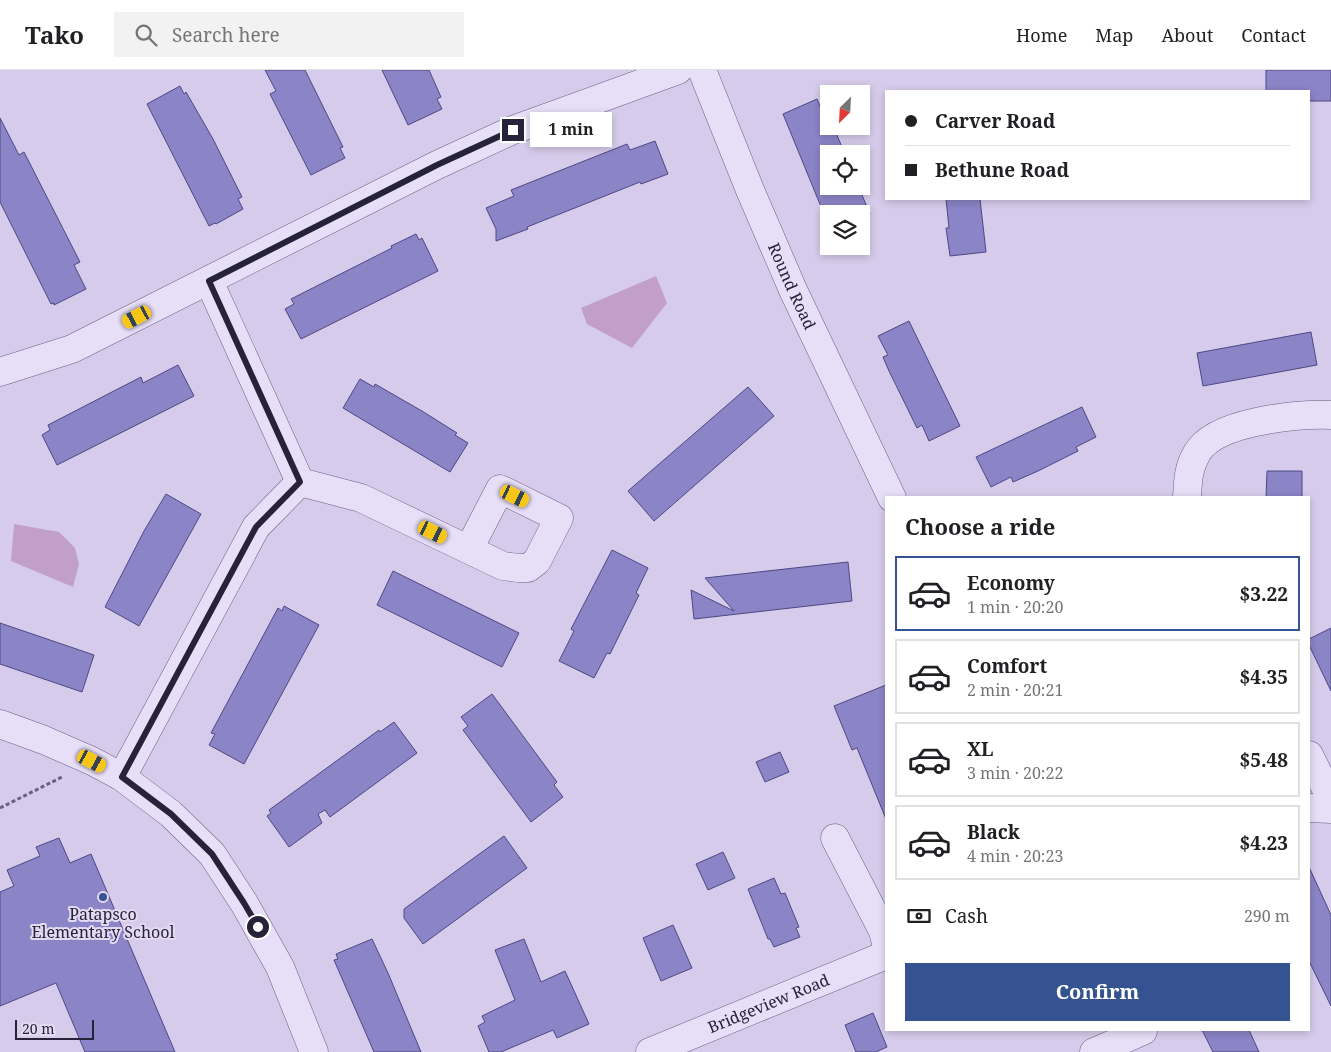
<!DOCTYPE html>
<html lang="en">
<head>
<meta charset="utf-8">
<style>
  body { margin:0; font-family:"Noto Serif",serif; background:#f2f2f2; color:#202124; height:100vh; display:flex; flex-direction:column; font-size:19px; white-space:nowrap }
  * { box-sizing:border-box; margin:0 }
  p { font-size:16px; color:#757577 }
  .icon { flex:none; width:28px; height:28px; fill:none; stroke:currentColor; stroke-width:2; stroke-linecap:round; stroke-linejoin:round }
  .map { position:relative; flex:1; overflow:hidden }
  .side { position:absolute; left:885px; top:426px; width:425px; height:535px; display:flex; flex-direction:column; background:#fff; border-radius:0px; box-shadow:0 2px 8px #0003 }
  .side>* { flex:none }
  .hud { position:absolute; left:885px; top:20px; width:425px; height:110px; border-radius:0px; box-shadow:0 2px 8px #0003; display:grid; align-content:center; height:110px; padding:0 20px; background:#fff }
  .needle { width:32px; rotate:204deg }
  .fabs { position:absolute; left:820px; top:15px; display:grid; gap:10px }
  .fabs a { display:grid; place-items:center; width:50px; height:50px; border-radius:0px; background:#fff; box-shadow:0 2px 8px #0003; font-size:25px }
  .scale { position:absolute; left:15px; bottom:12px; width:79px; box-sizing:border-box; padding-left:5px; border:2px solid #262239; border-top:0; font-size:14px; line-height:18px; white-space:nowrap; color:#262239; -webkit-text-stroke:4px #e4daf3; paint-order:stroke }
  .end { position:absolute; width:22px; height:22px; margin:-11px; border:6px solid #262239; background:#fff; box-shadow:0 0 0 2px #fff }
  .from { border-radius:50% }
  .bubble { position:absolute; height:35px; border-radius:0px; background:#fff; box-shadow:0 2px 8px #0003; font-size:16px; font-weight:700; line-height:35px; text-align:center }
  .car { position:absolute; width:15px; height:30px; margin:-15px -8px; border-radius:6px; box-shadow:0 0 4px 1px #0007; background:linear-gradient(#f5c518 24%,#345 0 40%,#f5c518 0 76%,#345 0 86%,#f5c518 0) }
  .hud b { display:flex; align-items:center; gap:18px; height:48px; font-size:19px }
  .hud b+b { border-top:1px solid #e0e0e0 }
  .hud i { width:12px; height:12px; background:#202124 }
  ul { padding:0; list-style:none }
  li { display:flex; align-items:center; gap:15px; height:75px; margin:0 10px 8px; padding:0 10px; border:2px solid #e0e0e0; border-radius:0px }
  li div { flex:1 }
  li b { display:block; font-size:19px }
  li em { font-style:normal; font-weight:700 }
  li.on { border-color:#355391 }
  li>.icon { width:45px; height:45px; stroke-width:1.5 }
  h2 { padding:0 20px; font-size:22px; line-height:60px }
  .pay { display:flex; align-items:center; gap:12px; height:55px; padding:0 20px; font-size:19px }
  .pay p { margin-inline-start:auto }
  .action { display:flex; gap:10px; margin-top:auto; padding:10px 20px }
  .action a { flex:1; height:58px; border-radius:0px; background:#355391; color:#fff; font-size:20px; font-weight:700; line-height:58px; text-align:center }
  header { display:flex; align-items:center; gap:30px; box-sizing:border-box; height:70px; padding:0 25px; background:#fff; border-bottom:1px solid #e0e0e0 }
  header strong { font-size:24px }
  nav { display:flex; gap:28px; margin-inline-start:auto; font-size:18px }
  .search { width:350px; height:45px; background:#f2f2f2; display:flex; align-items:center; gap:12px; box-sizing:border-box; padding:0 18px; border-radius:0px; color:#757577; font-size:19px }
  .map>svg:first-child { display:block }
  .green { fill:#c19fc9 }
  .building { fill:#8b84c6; stroke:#4d4884 }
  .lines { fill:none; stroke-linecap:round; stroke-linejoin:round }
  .minor-casing { stroke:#696087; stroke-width:29 }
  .path { stroke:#696087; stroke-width:3; stroke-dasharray:4 2.5; stroke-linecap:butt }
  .minor { stroke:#e7def7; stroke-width:28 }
  .route { stroke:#262239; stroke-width:6 }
  .poi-dot { fill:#355391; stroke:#e4daf3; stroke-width:2 }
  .labels { text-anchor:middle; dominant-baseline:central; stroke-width:4; stroke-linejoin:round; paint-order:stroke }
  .street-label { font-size:16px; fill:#262239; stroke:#e4daf3 }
  .poi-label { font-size:16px; fill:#262239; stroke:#e4daf3 }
</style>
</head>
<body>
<header>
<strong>Tako</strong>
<div class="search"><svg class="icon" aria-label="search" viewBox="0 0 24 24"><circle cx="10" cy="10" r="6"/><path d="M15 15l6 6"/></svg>Search here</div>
<nav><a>Home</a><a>Map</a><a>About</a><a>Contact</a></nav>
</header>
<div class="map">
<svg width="1331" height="982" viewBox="0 0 1331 982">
  <rect width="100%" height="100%" fill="#d7cbeb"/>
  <path class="green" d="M656,206L667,233L632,278L587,254L581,238Z
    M14,454L59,462L75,478L79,494L73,517L11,491Z"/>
  <path class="building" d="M265,0H305L343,77L340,78L345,88L311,105L270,24L276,21Z
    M382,0H429L441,27L437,29L442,39L408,55Z
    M1266,0H1331V31H1309V21H1266Z
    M180,16L184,24L186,22L213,69L242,127L238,129L243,139L216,154L215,153L209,156L147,34Z
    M817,29L821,38L826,37L829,44V56H833L845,84H829V116H856L857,119L859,118L870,144H824L783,44Z
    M0,48L19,85L24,82L80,192L74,195L86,219L54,235V233L51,234L0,132Z
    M655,71L668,104L641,114L640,112L527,157L528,159L496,171V159L486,138L514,126L511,120L627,74L630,80Z
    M946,129H980L986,182L950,186L946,158H949Z
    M416,164L419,170L422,168L438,201L301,269L285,239L294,234L291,229L392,178L391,176Z
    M909,251L960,356L929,371L922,355L917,358L889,301L883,287L888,285L878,266Z
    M1311,262L1317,295L1203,316L1197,283Z
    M178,295L194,326L57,395L42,365L50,360L48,355L141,307L143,313Z
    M360,309L374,317L375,314L422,341L457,363L455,365L468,373L450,402L343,338Z
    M748,317L774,346L654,451L628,421Z
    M1082,337L1096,367L1076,377L1078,381L1038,401L1013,412L1011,407L991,417L976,387Z
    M1267,401H1302V428H1266Z
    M166,424L201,444L139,556L105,537L144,461Z
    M612,480L648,498L636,523L639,525L610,584L607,583L594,608L559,591L574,561L571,559Z
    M848,492L852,531L694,549L691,520L734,541L705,508Z
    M393,501L519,563L502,597L377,535Z
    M284,536L319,555L244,694L209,675L215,664L211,663L278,538L282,541Z
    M0,553L94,585L82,622L0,594Z
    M1331,558V621L1309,575V569Z
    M886,615V749L857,678L852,680L834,636Z
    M492,624L557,712L554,715L563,727L531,752L463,660L468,656L461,647Z
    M394,652L417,683L330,747L325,740L318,744L322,753L289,777L267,746L271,743L269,740L379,660L380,662Z
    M780,682L789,702L765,712L756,692Z
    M504,766L527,798L423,874L404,848V839Z
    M59,768L70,793L91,784L175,982H85L56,913L0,936V822L14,816L7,800L40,786L36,777Z
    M723,782L735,808L708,820L696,794Z
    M1309,797L1331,845V936L1309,891Z
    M774,808L781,824L785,823L799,857L796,858L800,867L774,877L770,869H768L748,819Z
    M673,855L692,898L661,911L643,868Z
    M372,869L388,903L421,982H374L334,890L338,889L336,884Z
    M524,869L541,912L565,901L589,954L557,968L553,960L501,982H489L478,956L485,952L482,946L515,930L495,880Z
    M873,943L887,977L876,982H856L845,955Z
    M1202,960H1249L1259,982H1213Z"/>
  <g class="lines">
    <g class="minor-casing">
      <g id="minor">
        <path id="s1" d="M702,0L750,120L793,220L892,428"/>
        <path d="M209,211L300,412"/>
        <path d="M0,302L72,279L437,95L513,60L678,0"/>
        <path d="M300,412L361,428L503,496L518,498H528L537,491L559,448L500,419L469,479"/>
        <path d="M1187,428C1188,411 1188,398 1197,383C1215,351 1297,344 1331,345"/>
        <path d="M0,654L44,670L92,691L122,707L171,744L212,784L244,833L280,897L314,982"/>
        <path d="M1309,685L1331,729"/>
        <path d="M122,707L256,457L300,412"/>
        <path d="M1309,738L1331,739"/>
        <path d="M835,768L883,861L886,873"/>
        <path id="s2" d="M650,982L886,885"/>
        <path d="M1094,982L1143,961"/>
      </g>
    </g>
    <path class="path" d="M0,738L62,707"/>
    <use href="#minor" class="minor"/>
  </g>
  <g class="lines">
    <path class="route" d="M258,857L244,833L212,784L171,744L122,707L256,457L300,412L209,211L437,95L513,60"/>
  </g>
  <circle class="poi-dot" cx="103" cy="827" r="5"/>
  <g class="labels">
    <g class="street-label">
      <text stroke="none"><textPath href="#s1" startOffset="234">Round Road</textPath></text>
      <text stroke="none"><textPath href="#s2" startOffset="128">Bridgeview Road</textPath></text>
    </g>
    <g class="poi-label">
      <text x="103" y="844">Patapsco<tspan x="103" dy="18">Elementary School</tspan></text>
    </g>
  </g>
</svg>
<div class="fabs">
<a><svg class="needle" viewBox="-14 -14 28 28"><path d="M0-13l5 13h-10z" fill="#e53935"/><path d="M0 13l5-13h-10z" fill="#757577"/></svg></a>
<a><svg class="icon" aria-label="locate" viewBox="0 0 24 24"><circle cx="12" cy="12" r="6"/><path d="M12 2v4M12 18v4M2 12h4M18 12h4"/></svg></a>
<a><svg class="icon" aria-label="layers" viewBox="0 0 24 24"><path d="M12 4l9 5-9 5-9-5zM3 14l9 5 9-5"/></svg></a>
</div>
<div class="scale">20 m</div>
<i class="end from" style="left:258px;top:857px"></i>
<i class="end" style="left:513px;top:60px"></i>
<div class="bubble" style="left:530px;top:42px;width:82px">1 min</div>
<i class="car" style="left:137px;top:247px;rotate:243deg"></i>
<i class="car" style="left:515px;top:426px;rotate:116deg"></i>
<i class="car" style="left:433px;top:462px;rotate:116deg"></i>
<i class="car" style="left:92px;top:691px;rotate:118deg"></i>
<div class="hud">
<b><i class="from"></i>Carver Road</b>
<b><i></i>Bethune Road</b>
</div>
<section class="side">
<h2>Choose a ride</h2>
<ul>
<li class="on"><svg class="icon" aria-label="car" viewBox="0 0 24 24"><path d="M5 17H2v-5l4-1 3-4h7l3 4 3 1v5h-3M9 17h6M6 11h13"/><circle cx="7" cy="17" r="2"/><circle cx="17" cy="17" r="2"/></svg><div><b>Economy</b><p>1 min · 20:20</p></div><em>$3.22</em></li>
<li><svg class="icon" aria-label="car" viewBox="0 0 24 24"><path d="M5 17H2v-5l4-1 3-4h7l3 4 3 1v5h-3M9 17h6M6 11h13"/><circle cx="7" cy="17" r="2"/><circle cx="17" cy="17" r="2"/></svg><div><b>Comfort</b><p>2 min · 20:21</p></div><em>$4.35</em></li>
<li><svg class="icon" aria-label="car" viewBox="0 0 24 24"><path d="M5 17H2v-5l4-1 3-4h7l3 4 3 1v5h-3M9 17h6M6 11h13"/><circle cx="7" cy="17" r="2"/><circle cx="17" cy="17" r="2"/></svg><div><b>XL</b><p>3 min · 20:22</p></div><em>$5.48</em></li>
<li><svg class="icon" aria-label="car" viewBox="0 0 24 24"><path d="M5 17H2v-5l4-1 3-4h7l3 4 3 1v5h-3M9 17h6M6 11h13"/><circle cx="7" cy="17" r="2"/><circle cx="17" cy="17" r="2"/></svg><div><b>Black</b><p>4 min · 20:23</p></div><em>$4.23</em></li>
</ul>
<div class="pay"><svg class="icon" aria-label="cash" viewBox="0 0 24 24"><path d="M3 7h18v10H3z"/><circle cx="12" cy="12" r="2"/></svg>Cash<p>290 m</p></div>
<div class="action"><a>Confirm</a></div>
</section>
</div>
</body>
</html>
